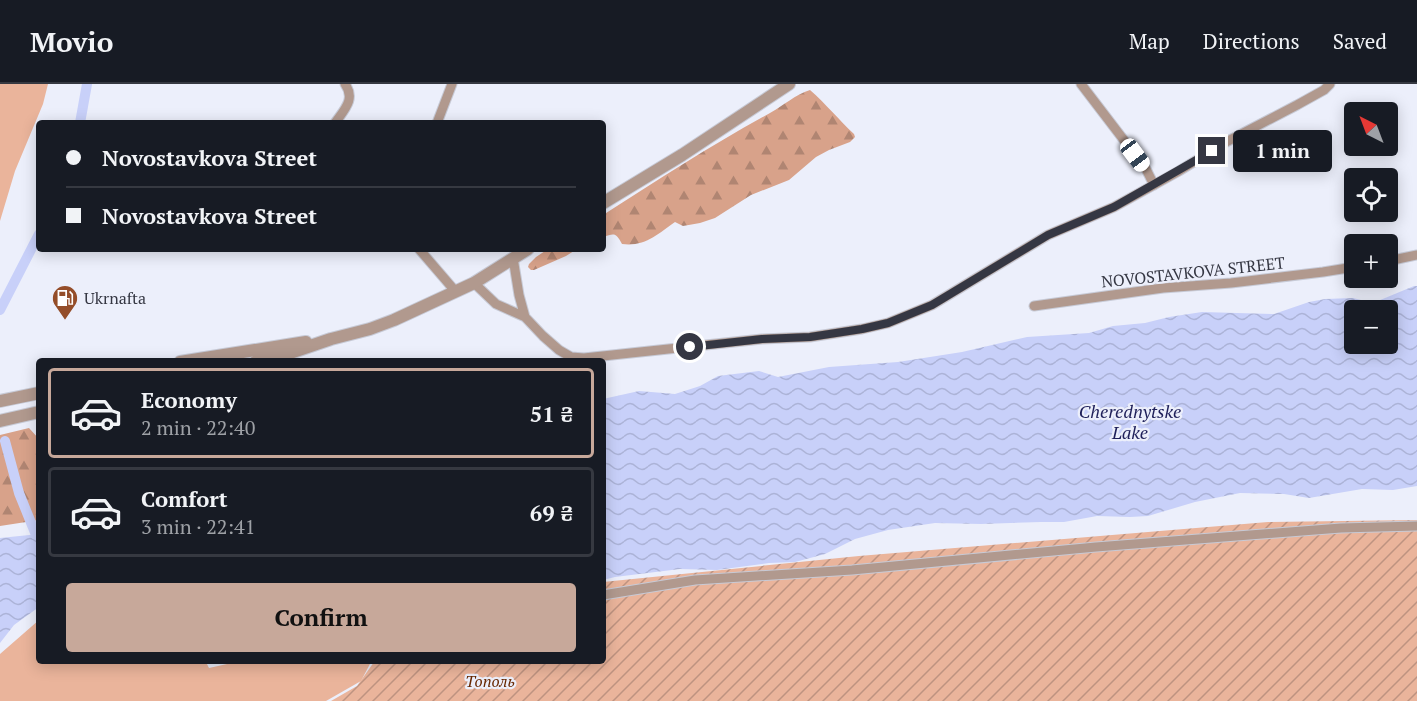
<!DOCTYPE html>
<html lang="en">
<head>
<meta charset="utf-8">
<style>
  body { margin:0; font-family:"PT Serif",serif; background:#242831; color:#f1f3f6; height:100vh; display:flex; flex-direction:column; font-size:22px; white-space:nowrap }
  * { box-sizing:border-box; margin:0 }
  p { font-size:20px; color:#9ea1a6 }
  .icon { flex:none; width:33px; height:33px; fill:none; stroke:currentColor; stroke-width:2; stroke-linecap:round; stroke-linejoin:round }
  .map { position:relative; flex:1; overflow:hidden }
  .panel { position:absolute; left:36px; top:274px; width:570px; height:306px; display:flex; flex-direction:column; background:#171b24; border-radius:6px; box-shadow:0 3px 15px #0003 }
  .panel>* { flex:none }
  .banner { position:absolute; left:36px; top:36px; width:570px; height:132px; border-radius:6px; box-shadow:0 3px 15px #0003; display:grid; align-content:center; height:132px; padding:0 30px; background:#171b24 }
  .needle { width:39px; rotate:318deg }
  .buttons { position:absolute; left:1344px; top:18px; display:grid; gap:12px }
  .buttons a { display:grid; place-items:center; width:54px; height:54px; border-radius:6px; background:#171b24; box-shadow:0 3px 15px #0003; font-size:30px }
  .end { position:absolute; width:27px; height:27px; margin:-14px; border:8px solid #353743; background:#fff; box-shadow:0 0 0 3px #fff }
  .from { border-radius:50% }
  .bubble { position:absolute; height:42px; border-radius:6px; background:#171b24; box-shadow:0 3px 15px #0003; font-size:20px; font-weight:700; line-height:42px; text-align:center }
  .car { position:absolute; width:18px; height:36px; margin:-18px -9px; border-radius:8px; box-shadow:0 0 4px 2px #0007; background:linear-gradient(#fff 24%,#345 0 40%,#fff 0 76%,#345 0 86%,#fff 0) }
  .banner b { display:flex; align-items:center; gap:21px; height:57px; font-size:22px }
  .banner b+b { border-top:2px solid #363941 }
  .banner i { width:15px; height:15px; background:#f1f3f6 }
  ul { padding:10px 0 0; list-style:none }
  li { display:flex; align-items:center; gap:18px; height:90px; margin:0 12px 9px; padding:0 18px; border:3px solid #363941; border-radius:6px }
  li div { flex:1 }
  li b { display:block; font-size:22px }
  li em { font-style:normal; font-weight:700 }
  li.on { border-color:#c7a89a }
  li>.icon { width:54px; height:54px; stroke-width:1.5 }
  .cta { display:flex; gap:12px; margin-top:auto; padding:12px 30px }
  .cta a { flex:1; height:69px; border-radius:6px; background:#c7a89a; color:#111; font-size:24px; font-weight:700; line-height:69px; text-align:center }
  header { display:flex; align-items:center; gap:36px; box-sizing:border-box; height:84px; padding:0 30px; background:#171b24; border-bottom:2px solid #363941 }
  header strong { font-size:28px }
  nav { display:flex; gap:33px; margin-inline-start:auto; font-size:21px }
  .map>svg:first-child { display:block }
  .grass { fill:#eab49b }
  .forest { fill:url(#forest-firs) }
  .garden { fill:url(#garden-furrows) }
  .water { fill:url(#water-waves); fill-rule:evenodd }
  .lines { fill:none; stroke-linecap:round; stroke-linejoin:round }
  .canal { stroke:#c8d0f9; stroke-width:10 }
  .minor-casing { stroke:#c7cad6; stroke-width:11 }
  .tertiary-casing { stroke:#c7cad6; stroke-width:14 }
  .minor { stroke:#b1998e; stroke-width:9 }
  .tertiary { stroke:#b1998e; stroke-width:12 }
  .route { stroke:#353743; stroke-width:8 }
  .labels { text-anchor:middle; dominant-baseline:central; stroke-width:4.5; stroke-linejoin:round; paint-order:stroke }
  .street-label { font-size:16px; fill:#353743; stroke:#eceffb }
  .poi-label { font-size:16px; fill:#353743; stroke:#eceffb; text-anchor:start }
  .park-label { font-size:16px; font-style:italic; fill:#672700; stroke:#eceffb }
  .water-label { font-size:18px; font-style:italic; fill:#1f205a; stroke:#eceffb }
</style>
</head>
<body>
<header>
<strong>Movio</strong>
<nav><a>Map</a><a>Directions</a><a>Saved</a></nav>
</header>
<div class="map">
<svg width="1417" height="617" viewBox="0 0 1417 617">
  <defs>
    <pattern id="forest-firs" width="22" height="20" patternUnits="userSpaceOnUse" patternTransform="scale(1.5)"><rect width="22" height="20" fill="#d8a28a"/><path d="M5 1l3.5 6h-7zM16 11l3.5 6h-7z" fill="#b08572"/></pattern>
    <pattern id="garden-furrows" width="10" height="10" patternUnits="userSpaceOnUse" patternTransform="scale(1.5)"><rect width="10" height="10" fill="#eab49b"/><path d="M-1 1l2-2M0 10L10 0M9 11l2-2" fill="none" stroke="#be9380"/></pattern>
    <pattern id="water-waves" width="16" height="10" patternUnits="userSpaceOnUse" patternTransform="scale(1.5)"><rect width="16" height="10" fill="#c8d0f9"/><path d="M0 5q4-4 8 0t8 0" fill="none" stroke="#acb3d7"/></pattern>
  </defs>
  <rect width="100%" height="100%" fill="#eceffb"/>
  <path class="grass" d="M0,0H48L43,20L15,87L0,137Z
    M39,536V578H206L209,584L236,578H371L361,597L326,617H0V570Z"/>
  <path class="forest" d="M810,6C826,20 839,36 854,50L855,53L850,58L829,66L816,73L789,96L751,111L715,134L700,139L683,142L675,138C658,150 645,163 622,160C616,149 615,149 603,153V131C658,96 713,60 770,29C784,21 795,11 810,6Z
    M548,165H577L566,172L534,186H531L528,183L529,180L536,173Z
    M29,344L39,355V436L0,442V351Z"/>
  <path class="garden" d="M1417,436V617H331L357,602L374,578H603V498L859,472L1268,438Z"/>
  <path class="water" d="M1414,202H1417V402L1393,406L1362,405L1309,414L1284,410L1240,409L1195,418L1148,432L1130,433L1097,432L1064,438H1041L981,440L935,439L888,446L855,455L825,470L795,478L769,479L717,486L680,485L615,493L603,496V315L639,307L675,310L700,302L718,292L759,287L778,293L829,283L898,278L962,268L1027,253L1089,249L1113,242L1145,239L1169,233L1202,228L1274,230L1309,218L1325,215L1353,214L1373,219ZM1354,226H1388V260H1354Z
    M39,450V523L14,541L0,559V454Z"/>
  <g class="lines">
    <path class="canal" d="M80,39L87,0
      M0,226L39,150
      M5,357L19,409L36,451"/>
    <g class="minor-casing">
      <path id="minor" d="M1081,0L1146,85L1154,101
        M335,39C344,26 356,15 345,0
        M437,39L452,0
        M419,165L456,208
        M513,174L519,211L525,233
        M1388,177L1417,171
        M474,199L496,220L525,233L543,252L559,266L571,273L584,274L762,255L810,253L862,245L888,239L932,221L1048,151L1114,123L1179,87L1228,57L1297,21L1324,6L1330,0
        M1034,222L1163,204L1231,199L1323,188L1354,183
        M603,511L695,496L852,486L1096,463L1341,444L1417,442"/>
    </g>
    <g class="tertiary-casing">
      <path id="tertiary" d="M603,119L682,71L789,0
        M180,278L306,258
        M255,278L284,271L331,255L370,245L394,236L474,199L528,165
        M0,317L39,309
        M0,337L39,328"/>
    </g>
    <use href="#minor" class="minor"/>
    <use href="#tertiary" class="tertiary"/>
  </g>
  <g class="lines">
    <path class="route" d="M690,263L762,255L810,253L862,245L888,239L932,221L1048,151L1114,123L1212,67"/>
  </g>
  <defs>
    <g id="fuel-pin" transform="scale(1.35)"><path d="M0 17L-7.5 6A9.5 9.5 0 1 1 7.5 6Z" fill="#944d29" stroke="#eceffb"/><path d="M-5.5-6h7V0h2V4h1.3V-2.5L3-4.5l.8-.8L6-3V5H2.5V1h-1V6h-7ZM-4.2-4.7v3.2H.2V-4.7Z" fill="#fff"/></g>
  </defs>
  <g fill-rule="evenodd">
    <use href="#fuel-pin" x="65" y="214"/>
  </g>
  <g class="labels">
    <g class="street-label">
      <text transform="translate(1193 188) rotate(-6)">NOVOSTAVKOVA STREET</text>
    </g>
    <g class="poi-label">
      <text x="84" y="214">Ukrnafta</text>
    </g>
    <g class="park-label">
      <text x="490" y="597">Тополь</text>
    </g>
    <g class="water-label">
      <text x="1130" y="327">Cherednytske<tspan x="1130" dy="21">Lake</tspan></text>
    </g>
  </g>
</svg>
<div class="buttons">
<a><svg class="needle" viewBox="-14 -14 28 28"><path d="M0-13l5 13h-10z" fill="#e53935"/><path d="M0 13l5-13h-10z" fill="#9ea1a6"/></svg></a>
<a><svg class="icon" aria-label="locate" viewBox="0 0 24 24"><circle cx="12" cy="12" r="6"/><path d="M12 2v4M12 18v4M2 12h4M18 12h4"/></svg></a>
<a>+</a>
<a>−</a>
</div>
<i class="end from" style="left:690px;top:263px"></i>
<i class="end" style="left:1212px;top:67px"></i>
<div class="bubble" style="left:1233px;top:46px;width:99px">1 min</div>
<i class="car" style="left:1135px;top:71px;rotate:143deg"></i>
<div class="banner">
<b><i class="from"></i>Novostavkova Street</b>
<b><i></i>Novostavkova Street</b>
</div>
<section class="panel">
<ul>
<li class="on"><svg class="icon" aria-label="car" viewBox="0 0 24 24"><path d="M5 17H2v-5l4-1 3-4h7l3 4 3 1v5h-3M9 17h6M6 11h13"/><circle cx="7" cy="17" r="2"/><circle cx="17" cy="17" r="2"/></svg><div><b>Economy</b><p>2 min · 22:40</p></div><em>51 ₴</em></li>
<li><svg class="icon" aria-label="car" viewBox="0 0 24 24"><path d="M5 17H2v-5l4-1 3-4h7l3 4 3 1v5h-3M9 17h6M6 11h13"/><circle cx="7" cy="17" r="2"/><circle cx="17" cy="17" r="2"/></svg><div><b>Comfort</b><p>3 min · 22:41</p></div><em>69 ₴</em></li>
</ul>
<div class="cta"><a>Confirm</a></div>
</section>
</div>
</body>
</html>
